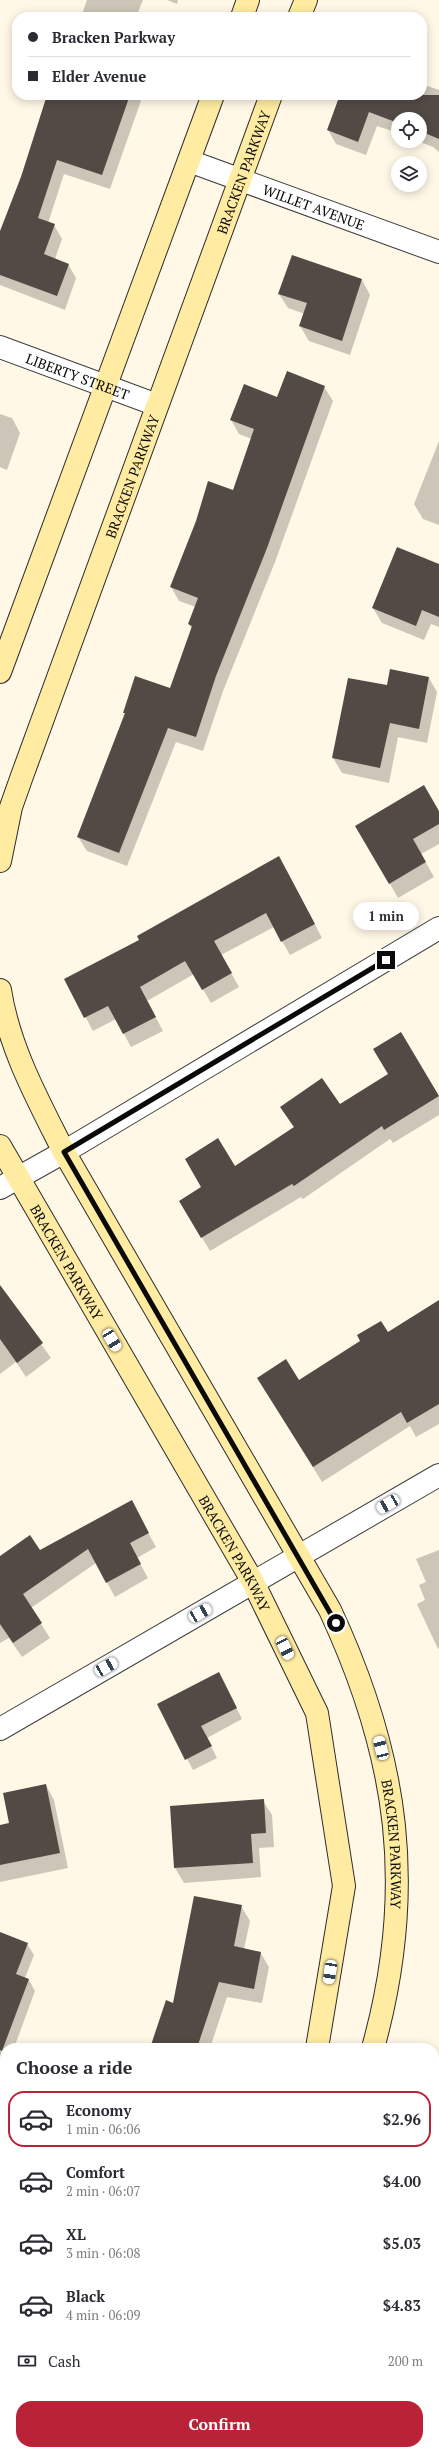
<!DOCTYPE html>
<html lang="en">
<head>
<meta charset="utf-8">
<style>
  body { margin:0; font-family:"PT Serif",serif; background:#f2f2f3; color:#2b2b33; height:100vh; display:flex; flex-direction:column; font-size:15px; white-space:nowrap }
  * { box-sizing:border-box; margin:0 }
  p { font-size:13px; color:#7c7c81 }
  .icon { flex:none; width:22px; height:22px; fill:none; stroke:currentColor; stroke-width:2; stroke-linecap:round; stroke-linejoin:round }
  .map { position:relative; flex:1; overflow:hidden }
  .drawer { position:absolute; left:0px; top:2043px; width:439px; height:412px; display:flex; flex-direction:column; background:#fff; border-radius:16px 16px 0 0; box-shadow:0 2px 10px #0003 }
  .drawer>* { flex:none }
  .banner { position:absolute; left:12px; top:12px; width:415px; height:88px; border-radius:16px; box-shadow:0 2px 10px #0003; display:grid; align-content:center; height:88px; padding:0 16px; background:#fff }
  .controls { position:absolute; left:391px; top:112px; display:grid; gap:8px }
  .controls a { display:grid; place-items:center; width:36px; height:36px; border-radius:50%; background:#fff; box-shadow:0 2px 10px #0003; font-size:20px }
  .end { position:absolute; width:18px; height:18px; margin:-9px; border:5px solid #0a0a0a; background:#fff; box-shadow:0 0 0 2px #fff }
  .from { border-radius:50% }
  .bubble { position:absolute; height:28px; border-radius:14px; background:#fff; box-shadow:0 2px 10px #0003; font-size:13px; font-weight:800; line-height:28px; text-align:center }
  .car { position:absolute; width:12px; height:24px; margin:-12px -6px; border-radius:5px; box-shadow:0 0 3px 1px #0007; background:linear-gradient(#fff 24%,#345 0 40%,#fff 0 76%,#345 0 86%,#fff 0) }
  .banner b { display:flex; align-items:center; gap:14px; height:38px; font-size:15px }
  .banner b+b { border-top:1px solid #e1e1e2 }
  .banner i { width:10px; height:10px; background:#2b2b33 }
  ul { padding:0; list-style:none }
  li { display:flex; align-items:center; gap:12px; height:56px; margin:0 8px 6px; padding:0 8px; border:2px solid transparent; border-radius:16px }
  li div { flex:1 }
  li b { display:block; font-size:15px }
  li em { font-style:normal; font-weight:800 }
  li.selected { border-color:#ba2237 }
  li>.icon { width:36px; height:36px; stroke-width:1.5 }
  h2 { padding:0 16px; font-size:18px; line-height:48px }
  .pay { display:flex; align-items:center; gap:10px; height:44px; padding:0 16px; font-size:15px }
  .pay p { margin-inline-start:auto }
  .cta { display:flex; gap:8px; margin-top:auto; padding:8px 16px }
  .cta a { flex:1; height:46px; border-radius:16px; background:#ba2237; color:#fff; font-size:16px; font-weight:800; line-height:46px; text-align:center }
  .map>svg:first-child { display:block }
  .shadow { fill:#0003 }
  .building { fill:#534a46 }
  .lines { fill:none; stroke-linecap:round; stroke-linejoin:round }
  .street-casing { stroke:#3d3d3d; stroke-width:24 }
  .secondary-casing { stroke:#2c2c2c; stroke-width:24 }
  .street { stroke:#fff; stroke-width:22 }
  .secondary { stroke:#ffeca2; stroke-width:22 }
  .route { stroke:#0a0a0a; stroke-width:5 }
  .labels { text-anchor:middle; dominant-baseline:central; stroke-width:4; stroke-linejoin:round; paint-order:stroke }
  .street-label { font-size:14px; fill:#0a0a0a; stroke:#fff }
</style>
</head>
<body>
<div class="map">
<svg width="439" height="2455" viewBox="0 0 439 2455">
  <rect width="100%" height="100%" fill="#fff8e7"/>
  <path class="shadow" d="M87,0H143L136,17H81Z
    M167,0H178L177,4Z
    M422,84L439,90V152L433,147L418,141H420V119H398V133L377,126L366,155L336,144L328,130L341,95H422Z
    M51,95H143L110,189L64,174L48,223L54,225L62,239L55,259L68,264L76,278L65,310L0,285V233Z
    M362,280L370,295L350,355L309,341L300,326L305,314L288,308L279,294Z
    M324,387L333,401L275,562L223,691L203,751L176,742L127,866L87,851L78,837L125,715L124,712L171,689L192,630L189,624L196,607L179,601L171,587L234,491L252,439L239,434L231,420L277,399Z
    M0,414L12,418L20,433L7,470L0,467Z
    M439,441V525L423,519L414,504Z
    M439,565V627L431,624L424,640L382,623L373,608Z
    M429,678L437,692L427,743L398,737L389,783L342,773L333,758L388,687Z
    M439,813V844L421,854L434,877L398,898L357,826Z
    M287,871L322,938L290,955L274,927L221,955L239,987L211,1003L194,974L147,1001L163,1031L131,1047L116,1019L93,1031L65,979L140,940Z
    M401,1033L439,1096V1115L393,1143L390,1139L303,1199L301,1197L210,1251L188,1214L235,1168L294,1128L281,1107L339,1105L389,1074Z
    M8,1297L51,1358L26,1377L16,1362L0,1374V1303Z
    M439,1301V1424L416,1437L410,1426L322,1482L267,1393L299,1381L387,1333Z
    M139,1516L156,1547L137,1558L148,1578L115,1597L96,1563L31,1608L50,1638L22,1657L9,1638L0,1643V1558L40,1551Z
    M439,1550V1648L438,1649L417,1604L425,1600L419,1585L426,1582L416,1559Z
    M225,1685L242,1719L207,1738L217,1758L193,1770L158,1705Z
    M46,1785L54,1800L68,1868L0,1882V1826L10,1824Z
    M263,1801L272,1815L274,1847L259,1848L261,1877L184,1883L175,1868L171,1807Z
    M241,1906L250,1921L244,1949L260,1952L269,1967L262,2003L227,1997L210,2048H151L174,2004Z
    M0,1933L27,1944L34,1955L25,1978L29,1980L35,1991L14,2048H5V2111L0,2123Z
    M434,2153L439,2154V2292L434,2306Z
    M6,2450H69L67,2455H4Z
    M342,2450H404L402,2455H340Z"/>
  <path class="building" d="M47,95H130L102,175L57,160L38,218L55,224L44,254L69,264L57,296L0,275V231L21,177Z
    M331,95H439V139L420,131V119H398V123L369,112L358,142L327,130L338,100L330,97Z
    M292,255L362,279L342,341L299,326L307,303L278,294Z
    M287,371L325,386L267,548L216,676L196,737L168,728L119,853L77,837L125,713H123L135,676L170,688L192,626L188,624L198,598L170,587L196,521L208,481L233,490L254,429L230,420L244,384L277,397Z
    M397,547L439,564V617L422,610L416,626L372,608Z
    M390,669L429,677L419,729L390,723L380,768L332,758L348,678L387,685Z
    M424,785L439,811V824L413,839L426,862L389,884L355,826Z
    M279,856L315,924L281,942L266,913L214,941L232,973L202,990L185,961L140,987L156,1017L123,1034L108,1006L84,1018L64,979L139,940L137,936Z
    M401,1032L439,1096L384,1130L382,1126L294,1186L292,1184L201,1238L179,1201L201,1187L185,1159L218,1138L235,1166L294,1127L280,1107L322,1078L340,1104L388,1074L373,1049Z
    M0,1285L43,1343L17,1363L0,1339Z
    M439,1300V1404L407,1423L401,1412L313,1467L257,1378L286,1359L299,1380L360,1341L357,1335L381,1321L388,1332Z
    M132,1500L149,1533L130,1543L141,1564L106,1583L88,1549L23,1594L42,1623L13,1643L0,1624V1556L30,1535L40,1550Z
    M219,1672L237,1708L201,1726L212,1746L185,1760L157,1704Z
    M46,1784L60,1853L0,1865V1825L9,1823L3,1793Z
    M264,1799L266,1833L251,1834L253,1863L174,1868L170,1806Z
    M194,1896L242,1905L234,1946L261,1952L254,1989L219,1982L197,2048H150L166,2000L173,2003Z
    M0,1932L28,1943L16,1974L29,1979L2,2051L0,2050Z"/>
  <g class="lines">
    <g class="street-casing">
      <g id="street">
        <path id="s1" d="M189,161L439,252"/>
        <path id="s2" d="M0,347L157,405"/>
        <path d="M0,1188L64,1152L439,928"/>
        <path d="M0,1729L439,1475"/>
      </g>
    </g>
    <g class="secondary-casing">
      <g id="secondary">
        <path d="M242,17L248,0"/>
        <path d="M299,17L306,0"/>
        <path d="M0,672L213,95"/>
        <path id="s3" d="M0,861L11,807L22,776L271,95"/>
        <path id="s4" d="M0,990C9,1048 38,1100 64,1152L330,1610C399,1758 417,1889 373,2048"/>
        <path id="s5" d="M0,1146L253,1582L317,1713L344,1886L317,2048"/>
        <path d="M170,2455L172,2450"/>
        <path d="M224,2455L225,2450"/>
      </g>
    </g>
    <use href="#street" class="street"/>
    <use href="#secondary" class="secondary"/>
  </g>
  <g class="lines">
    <path class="route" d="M336,1623L64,1152L386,960"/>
  </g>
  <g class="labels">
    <g class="street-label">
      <text stroke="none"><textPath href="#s3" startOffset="731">BRACKEN PARKWAY</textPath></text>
      <text stroke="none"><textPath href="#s1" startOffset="133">WILLET AVENUE</textPath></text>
      <text stroke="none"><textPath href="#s2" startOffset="83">LIBERTY STREET</textPath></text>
      <text stroke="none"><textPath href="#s3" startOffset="407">BRACKEN PARKWAY</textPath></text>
      <text stroke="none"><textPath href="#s5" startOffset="134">BRACKEN PARKWAY</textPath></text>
      <text stroke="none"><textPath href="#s5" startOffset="470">BRACKEN PARKWAY</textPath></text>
      <text stroke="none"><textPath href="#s4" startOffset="949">BRACKEN PARKWAY</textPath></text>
    </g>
  </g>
</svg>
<div class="controls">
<a><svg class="icon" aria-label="locate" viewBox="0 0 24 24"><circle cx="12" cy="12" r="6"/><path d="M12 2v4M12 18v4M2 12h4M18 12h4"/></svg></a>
<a><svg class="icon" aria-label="layers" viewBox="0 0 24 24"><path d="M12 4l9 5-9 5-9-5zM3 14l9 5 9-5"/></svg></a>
</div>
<i class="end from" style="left:336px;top:1623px"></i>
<i class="end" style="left:386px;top:960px"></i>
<div class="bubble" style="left:353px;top:902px;width:66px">1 min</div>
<i class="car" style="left:112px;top:1340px;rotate:149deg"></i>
<i class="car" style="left:388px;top:1504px;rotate:240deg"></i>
<i class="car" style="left:200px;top:1613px;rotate:60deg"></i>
<i class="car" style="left:285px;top:1648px;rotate:154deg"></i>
<i class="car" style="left:106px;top:1667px;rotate:60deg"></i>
<i class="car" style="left:381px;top:1748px;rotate:346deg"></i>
<i class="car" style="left:330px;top:1972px;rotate:189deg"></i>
<div class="banner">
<b><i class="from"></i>Bracken Parkway</b>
<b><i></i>Elder Avenue</b>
</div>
<section class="drawer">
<h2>Choose a ride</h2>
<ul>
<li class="selected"><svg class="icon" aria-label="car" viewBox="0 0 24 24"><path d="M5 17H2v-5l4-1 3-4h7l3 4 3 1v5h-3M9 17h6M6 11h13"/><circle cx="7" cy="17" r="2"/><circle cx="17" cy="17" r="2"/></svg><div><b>Economy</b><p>1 min · 06:06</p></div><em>$2.96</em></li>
<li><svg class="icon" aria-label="car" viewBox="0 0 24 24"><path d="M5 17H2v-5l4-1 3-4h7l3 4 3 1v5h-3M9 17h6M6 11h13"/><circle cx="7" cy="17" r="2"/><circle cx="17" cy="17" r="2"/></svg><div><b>Comfort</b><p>2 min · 06:07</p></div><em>$4.00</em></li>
<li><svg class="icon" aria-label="car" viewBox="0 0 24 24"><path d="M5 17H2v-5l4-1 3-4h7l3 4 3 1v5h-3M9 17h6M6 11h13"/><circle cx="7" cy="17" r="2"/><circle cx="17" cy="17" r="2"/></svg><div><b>XL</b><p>3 min · 06:08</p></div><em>$5.03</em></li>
<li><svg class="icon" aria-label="car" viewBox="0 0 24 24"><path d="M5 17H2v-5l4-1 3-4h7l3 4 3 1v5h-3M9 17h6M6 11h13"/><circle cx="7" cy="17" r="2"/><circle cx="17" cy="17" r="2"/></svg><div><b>Black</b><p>4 min · 06:09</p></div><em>$4.83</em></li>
</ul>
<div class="pay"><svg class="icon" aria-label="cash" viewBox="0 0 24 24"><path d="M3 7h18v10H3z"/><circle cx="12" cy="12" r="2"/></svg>Cash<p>200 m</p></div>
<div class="cta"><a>Confirm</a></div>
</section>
</div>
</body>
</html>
